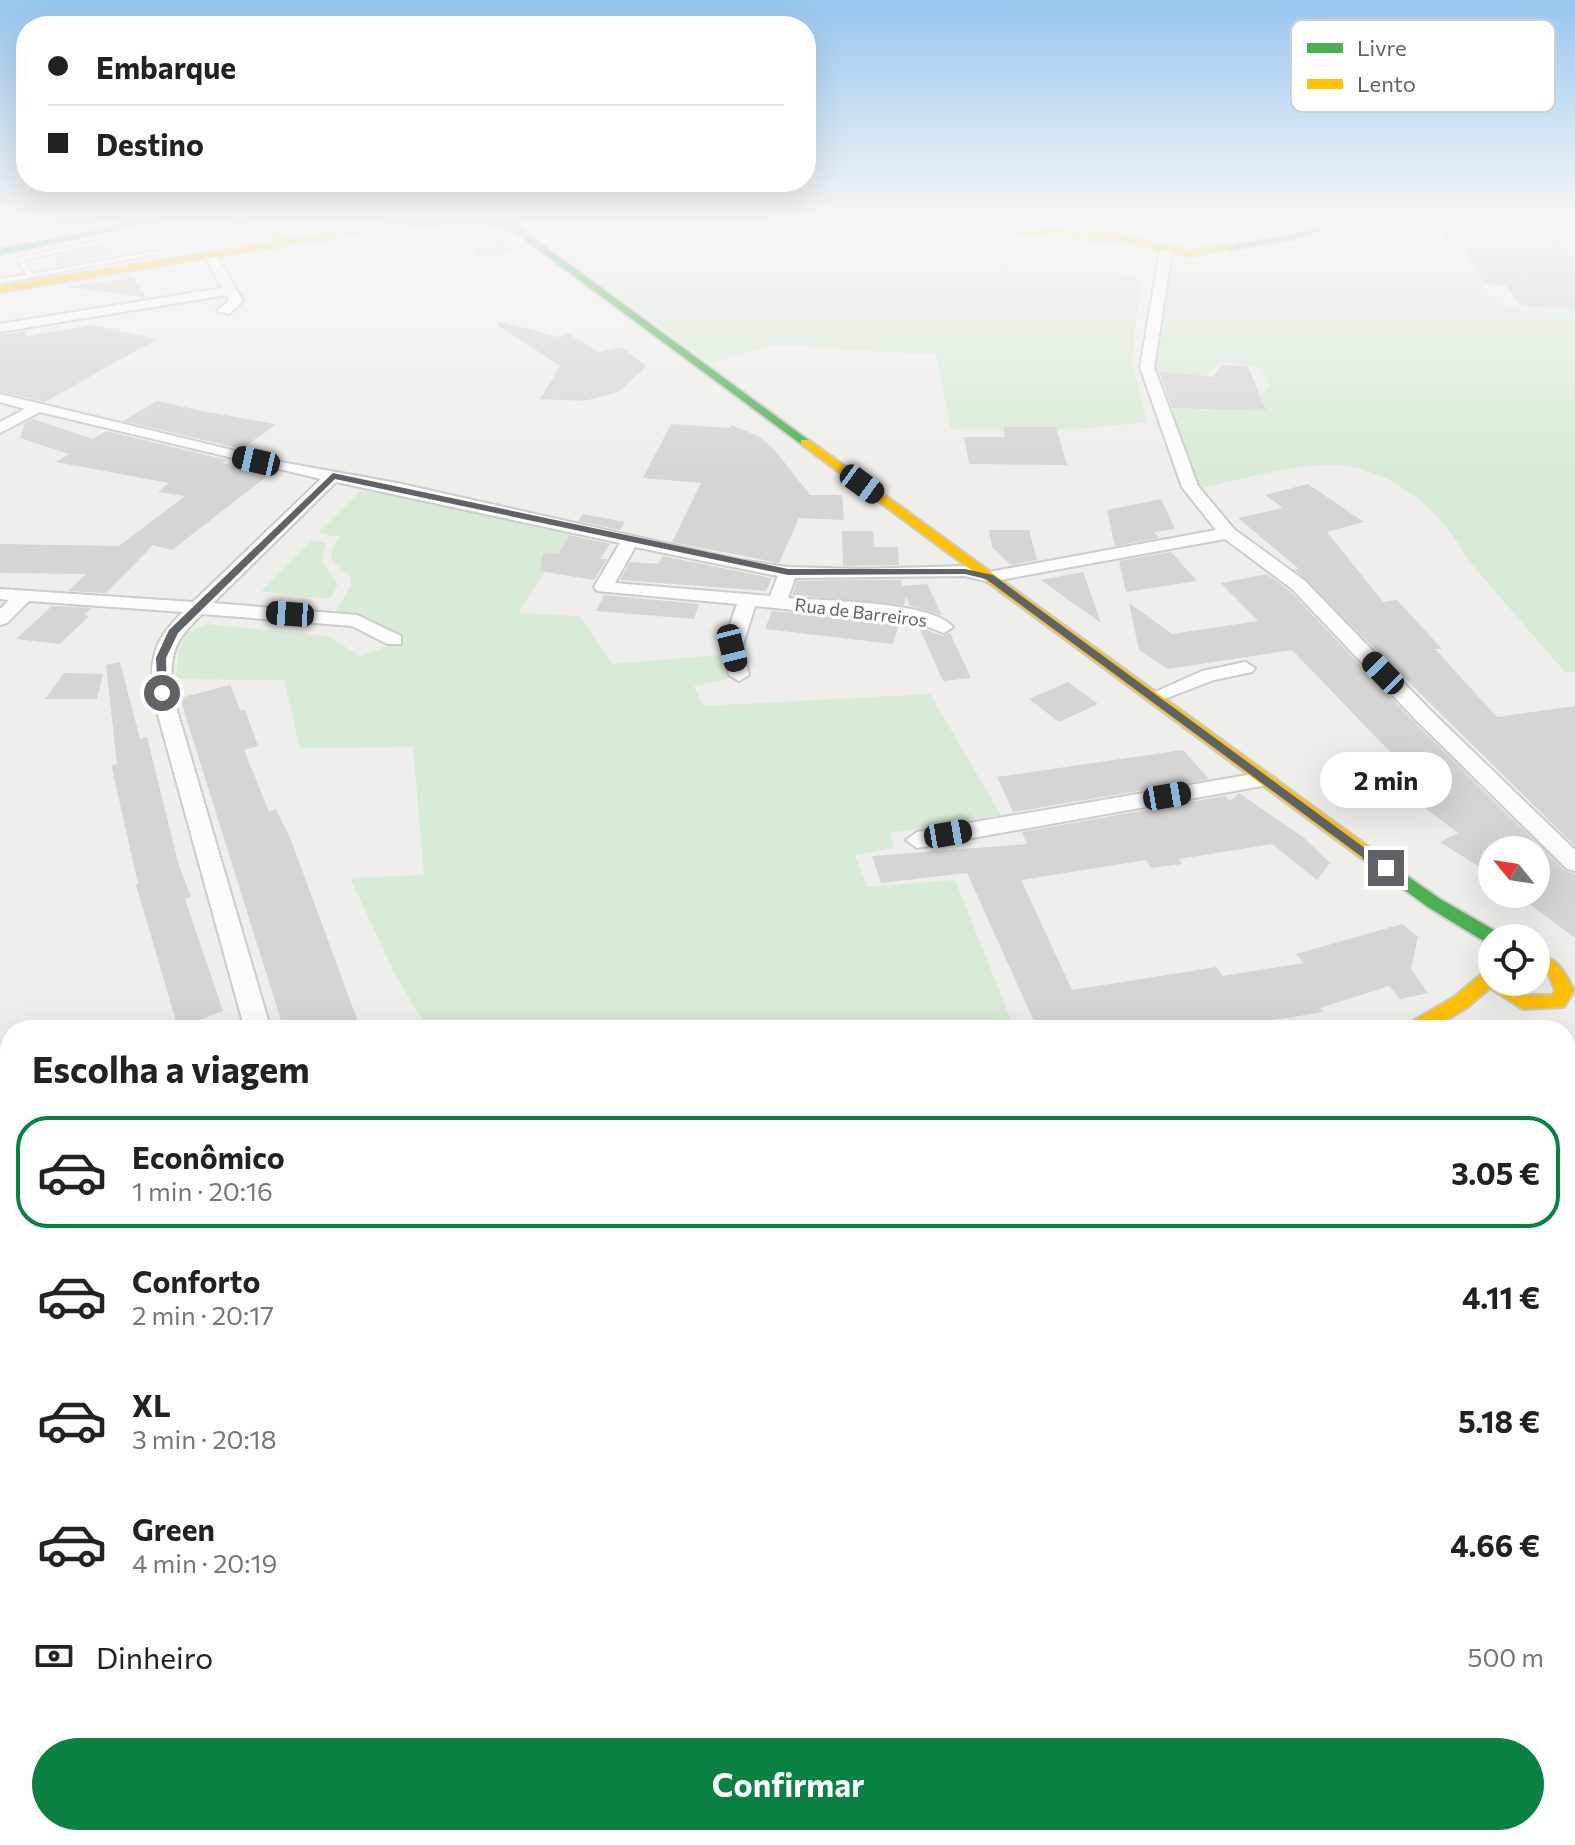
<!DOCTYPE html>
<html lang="pt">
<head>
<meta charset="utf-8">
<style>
  body { margin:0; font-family:Commissioner,sans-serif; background:#f6f6f6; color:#222; height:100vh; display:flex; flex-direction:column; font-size:30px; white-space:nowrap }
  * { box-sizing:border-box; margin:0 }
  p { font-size:26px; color:#767676 }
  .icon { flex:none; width:44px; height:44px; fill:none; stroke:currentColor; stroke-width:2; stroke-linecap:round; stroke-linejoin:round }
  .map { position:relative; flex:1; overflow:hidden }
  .drawer { position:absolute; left:0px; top:1020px; width:1576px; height:826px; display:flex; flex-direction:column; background:#fff; border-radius:32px 32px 0 0; box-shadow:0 8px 32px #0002 }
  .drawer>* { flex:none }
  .banner { position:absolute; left:16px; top:16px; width:800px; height:176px; border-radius:32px; box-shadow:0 8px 32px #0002; display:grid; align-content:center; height:176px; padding:0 32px; background:#fff }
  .needle { width:52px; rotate:300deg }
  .tools { position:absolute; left:1478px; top:836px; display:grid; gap:16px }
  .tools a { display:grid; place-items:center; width:72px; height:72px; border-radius:50%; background:#fff; box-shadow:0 8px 32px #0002; font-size:40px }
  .end { position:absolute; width:36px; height:36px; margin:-18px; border:10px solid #5f6368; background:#fff; box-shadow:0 0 0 4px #fff }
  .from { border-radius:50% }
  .bubble { position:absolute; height:56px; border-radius:28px; background:#fff; box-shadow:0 8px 32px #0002; font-size:26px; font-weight:700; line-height:56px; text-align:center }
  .car { position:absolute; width:24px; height:48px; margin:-24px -12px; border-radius:10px; box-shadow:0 0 6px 2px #0007; background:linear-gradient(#222 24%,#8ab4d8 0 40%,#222 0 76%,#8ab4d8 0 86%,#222 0) }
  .banner b { display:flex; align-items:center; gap:28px; height:76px; font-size:30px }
  .banner b+b { border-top:2px solid #e0e0e0 }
  .banner i { width:20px; height:20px; background:#222 }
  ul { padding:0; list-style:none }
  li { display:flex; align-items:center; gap:24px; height:112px; margin:0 16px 12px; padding:0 16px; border:4px solid transparent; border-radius:32px }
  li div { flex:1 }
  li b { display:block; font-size:30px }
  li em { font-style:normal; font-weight:700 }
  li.active { border-color:#0b8043 }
  li>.icon { width:72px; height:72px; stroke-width:1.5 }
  h2 { padding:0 32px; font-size:36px; line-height:96px }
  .pay { display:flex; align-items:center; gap:20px; height:88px; padding:0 32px; font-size:30px }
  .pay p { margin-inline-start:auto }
  .primary-button { display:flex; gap:16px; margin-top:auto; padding:16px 32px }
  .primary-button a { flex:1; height:92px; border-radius:48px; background:#0b8043; color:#fff; font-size:32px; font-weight:700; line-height:92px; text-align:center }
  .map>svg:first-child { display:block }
  .green { fill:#d8ebd6 }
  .building { fill:#d6d5d3 }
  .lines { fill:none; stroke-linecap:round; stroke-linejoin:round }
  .lane-casing { stroke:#cbcccc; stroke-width:4 }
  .street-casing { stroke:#cbcccc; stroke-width:4 }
  .fast-casing { stroke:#cacacb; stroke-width:4 }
  .slow-casing { stroke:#cacacb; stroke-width:4 }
  .lane { fill:#fdfcfc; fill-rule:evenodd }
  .street { fill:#fdfcfc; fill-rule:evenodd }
  .fast { fill:#4caf50; fill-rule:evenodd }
  .slow { fill:#ffc107; fill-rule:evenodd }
  .route { fill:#5f6368 }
  .labels { text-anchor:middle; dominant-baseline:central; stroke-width:6; stroke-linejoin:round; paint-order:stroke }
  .far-street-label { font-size:18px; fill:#5f6368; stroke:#fff }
  .key { fill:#fff; stroke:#cfd0d2; stroke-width:2 }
  .key-label { font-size:22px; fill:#5f6368 }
</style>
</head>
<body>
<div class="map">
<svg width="1575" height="1845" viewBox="0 0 1575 1845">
  <rect width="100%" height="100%" fill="#efeeea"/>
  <path class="green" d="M191,216H308L323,223L351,228L213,250L192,220L120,233L119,230Z
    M516,216H802L839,219L821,250L1141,276L1132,361L1147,422L1069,430L951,429L936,355L776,345L710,363L513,219Z
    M919,216H1090L1143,220L1141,230L1127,233Z
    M1398,216H1442L1431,232L1440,245L1419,242L1393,228Z
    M1485,216H1575V672H1565L1467,559C1442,508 1383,462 1325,465C1282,466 1238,481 1196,489L1165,408L1265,411L1260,396L1270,386L1261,367L1222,362L1206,376L1152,370L1169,266L1303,244L1357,226L1361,227L1382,268L1416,266L1403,241L1456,253L1501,306L1574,309L1544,238L1504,220Z
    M360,491L397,495L571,532L518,613L580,616L612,664L719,655L727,679L694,686L703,706L930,694L1001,815L890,833L894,848L855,855L867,887L955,880L1015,1030H428L396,976L350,878L424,875L413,747L300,748L284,680L176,679L178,653L186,634L205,624L327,636L361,656L388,646V629L336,611L351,585V578L331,559L333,547L340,537L318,533Z
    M312,540L326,543L321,561L338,584L330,599L261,591Z
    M1569,1177L1575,1185V1267H1566V1178Z
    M10,1407V1704L0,1710V1411Z
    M1566,1476L1575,1477V1577L1566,1576Z
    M143,1836H245L248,1845H129Z
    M1106,1836H1432L1434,1845H1107Z"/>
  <path class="building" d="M33,216H86L93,225L47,234Z
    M1453,216H1485L1504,219L1536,234L1548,233L1575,258V309L1519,306L1507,286L1484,283L1462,245L1444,242V226Z
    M474,229L492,232L514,252L481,258L454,232Z
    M108,245L116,255L57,266L53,257Z
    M132,277L147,297L66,287Z
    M499,321L559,337L569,334L599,352L621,347L647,366L618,392L584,401L540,399L560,366L498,325Z
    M92,325L157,339L45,402L0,391V335L26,331L27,336Z
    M1222,365L1248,366L1266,411L1172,408L1159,371L1212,377Z
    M157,401L207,412L276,424L242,449L123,421Z
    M33,419L93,439L106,431L227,460L222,463L271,473L172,550L153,545L106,593L68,591L86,574L0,573V544L119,546L185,496L158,492L169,483L56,462L69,454L20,438L25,423Z
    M671,424L730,428L731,425L756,435L773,448L810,495H842L844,520L799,518L779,563L672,542L701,483L643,478Z
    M1003,427H1056L1067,465L969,464L964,437H1005Z
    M1308,484L1364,522L1327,532L1383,602L1397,600L1442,649H1435L1497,717L1575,706V846L1294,569H1299L1238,518L1283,508L1265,495Z
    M1161,499L1175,529L1154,532L1159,538L1115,546L1107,510Z
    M583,514L625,522L620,530L578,521Z
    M989,530H1029L1037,560L1011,565L992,547Z
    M842,531H873L874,547H898L899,565L843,566Z
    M569,535L610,544L600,559H607L594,580L540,571L543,553L558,554Z
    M1171,552L1197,581L1126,592L1119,561Z
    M663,556L772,578L766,591L620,580L630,562L658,564Z
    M1083,572L1101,623L1041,580Z
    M1267,574L1290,591L1413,721L1565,871L1575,874V938L1516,894H1536V850H1492V875L1440,842L1458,833L1408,795L1425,788L1292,650L1168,669L1139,650L1129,603L1172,634L1258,621L1221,583Z
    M844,580H901L902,586L927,584L942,615L910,606L906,597L904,605L792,595L797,581Z
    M604,595L699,604L694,619L596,611Z
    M52,606L91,608L84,615L89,616L60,644L16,639Z
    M772,611L899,623L893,644L765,629Z
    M919,627L943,636L950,633L971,678L943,681Z
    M120,662L140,739L147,737L179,866L191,897L185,899L223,1011L178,1028L136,885L138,884L113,773L112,765L117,764L106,665Z
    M64,673L103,674L97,699H45Z
    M1068,682L1098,704L1059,722L1029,699Z
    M230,685L241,711L245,710L258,746L244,750L269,812L276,809L291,840L361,1030H284L180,698Z
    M1183,750L1209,779L1013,812L997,777Z
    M1239,793L1304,838L1330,863L1317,880L1272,844L1179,859L1182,864L1151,868L1146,860L1021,880L1072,990L1217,967L1222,976L1304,963L1296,954L1402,924L1418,937L1411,969L1428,993L1400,999L1389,986L1320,1008L1323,1012L1212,1030H1038L967,873L881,883L872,856L1027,844L1022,832L1225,796L1230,801Z"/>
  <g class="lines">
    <g class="lane-casing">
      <path id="lane" d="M143,231L145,234L24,260L32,274L155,251L157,254L0,283V279L26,275L18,258Z"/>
    </g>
    <g class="street-casing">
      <path id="street" d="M1164,216H1177L1198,233L1188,236Z
        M1166,247L1172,251L1154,367L1198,486L1234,529L1305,581L1430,710L1575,850V871L1567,869L1415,719L1292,589L1225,539L989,582L965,576L795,578L788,598C824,601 932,601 953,627L944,633L915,622L755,606L742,648L749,675L739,681L729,675L722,648L737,604L597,591L594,587L620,543L336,482L213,603L357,615L401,636V644H387L352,626L202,614C173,642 170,653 172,693L271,1030H245L152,693C151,655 154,640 183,612L29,601L7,623L0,625V609L9,600L0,599V589L193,602L321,479L40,412L0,433V422L25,409L0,402V394L286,463L397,483L740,560L788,567L860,569L965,566L989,572L1216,530L1182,487L1140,367L1160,251ZM635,547L778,576L770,596L615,583Z
        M211,252L217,256L243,301L229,314L217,311L229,300L226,295L0,332V324L222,288L205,256Z
        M1245,662L1255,668L1252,672L1214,680L1154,703L1144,697L1202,671Z
        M1265,772L1276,779L1273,784L917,848L906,840L917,832Z
        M0,1187L10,1188V1214L0,1213Z
        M1566,1304L1575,1305V1333L1566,1332Z
        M1566,1643H1575V1681L1566,1679Z
        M300,1836H340L343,1845H303Z
        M425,1836H531L535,1845H421Z
        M1008,1836H1048V1845H1008Z
        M1524,1836H1564L1566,1845H1526Z"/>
    </g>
    <g class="fast-casing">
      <path id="fast" d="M167,216H183L0,255V249Z
        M465,216L509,224L505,216H513L519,227L536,240L811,442L801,444L512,230L465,222L415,227L411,224Z
        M1349,216H1361L1295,239L1230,250L1225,247L1291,235Z
        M1367,848L1440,899L1499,933L1502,938H1492V944L1487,943L1428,907L1361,858L1358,854Z
        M10,1825V1836H34L30,1845H0V1830Z"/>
    </g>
    <g class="slow-casing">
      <path id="slow" d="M238,216H246L248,228L291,237L287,240L241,232Z
        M442,216H462L0,292V286Z
        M822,216H859L1123,235L1190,251L1230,244L1235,247L1190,257L1123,241L826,219Z
        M801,440H809L1373,850L1376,854L1373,858H1361L801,444Z
        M1536,952C1558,959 1565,971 1574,991L1564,1007L1523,1009L1490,988L1468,1007L1429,1030H1403L1406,1025L1454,997L1485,971L1492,969V982H1509L1527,995H1552L1555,990L1549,975L1536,968Z"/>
    </g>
    <use href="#lane" class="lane"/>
    <use href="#street" class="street"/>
    <use href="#fast" class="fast"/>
    <use href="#slow" class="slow"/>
  </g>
  <linearGradient id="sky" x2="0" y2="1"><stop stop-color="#97c6ef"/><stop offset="0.46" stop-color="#f8f7f6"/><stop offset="1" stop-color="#f8f7f6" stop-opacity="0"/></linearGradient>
  <rect width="1575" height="474" fill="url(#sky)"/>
  <path class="route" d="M333,473L788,569H965L993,575L1392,868L1381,871L986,579L965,574L788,575L335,479L178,633L166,658L167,693L158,695L156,658L169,630Z"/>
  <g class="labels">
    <g class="far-street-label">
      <text transform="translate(861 612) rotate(7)">Rua de Barreiros</text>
    </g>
  </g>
  <rect x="1291" y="20" width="264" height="92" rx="12" class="key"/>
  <rect x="1307" y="43" width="36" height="10" fill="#4caf50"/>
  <rect x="1307" y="79" width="36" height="10" fill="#ffc107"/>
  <g class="key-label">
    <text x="1357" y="56">Livre</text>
    <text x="1357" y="92">Lento</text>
  </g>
</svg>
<div class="tools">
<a><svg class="needle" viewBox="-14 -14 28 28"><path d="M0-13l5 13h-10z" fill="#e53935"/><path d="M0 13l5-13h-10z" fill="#767676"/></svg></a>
<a><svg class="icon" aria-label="locate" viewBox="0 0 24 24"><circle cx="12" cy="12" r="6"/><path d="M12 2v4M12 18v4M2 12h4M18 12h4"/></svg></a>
</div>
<i class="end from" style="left:162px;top:693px"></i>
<i class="end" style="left:1386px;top:868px"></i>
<div class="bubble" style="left:1320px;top:752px;width:132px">2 min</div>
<i class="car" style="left:256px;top:461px;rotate:283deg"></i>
<i class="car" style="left:862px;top:484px;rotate:126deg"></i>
<i class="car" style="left:290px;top:614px;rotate:274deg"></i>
<i class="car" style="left:732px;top:648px;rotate:166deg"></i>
<i class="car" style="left:1383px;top:673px;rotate:316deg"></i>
<i class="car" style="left:1167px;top:796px;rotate:80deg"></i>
<i class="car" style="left:948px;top:834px;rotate:80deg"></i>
<div class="banner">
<b><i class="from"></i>Embarque</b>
<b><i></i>Destino</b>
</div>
<section class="drawer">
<h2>Escolha a viagem</h2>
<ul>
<li class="active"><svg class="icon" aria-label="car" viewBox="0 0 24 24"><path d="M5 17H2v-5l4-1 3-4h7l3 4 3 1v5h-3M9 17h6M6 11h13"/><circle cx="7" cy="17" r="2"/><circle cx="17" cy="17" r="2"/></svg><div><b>Econômico</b><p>1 min · 20:16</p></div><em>3.05 €</em></li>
<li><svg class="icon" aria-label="car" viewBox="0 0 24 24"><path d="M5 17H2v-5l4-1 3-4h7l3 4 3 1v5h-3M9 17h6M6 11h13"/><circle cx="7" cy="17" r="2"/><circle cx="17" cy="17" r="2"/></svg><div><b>Conforto</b><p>2 min · 20:17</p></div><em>4.11 €</em></li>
<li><svg class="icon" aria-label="car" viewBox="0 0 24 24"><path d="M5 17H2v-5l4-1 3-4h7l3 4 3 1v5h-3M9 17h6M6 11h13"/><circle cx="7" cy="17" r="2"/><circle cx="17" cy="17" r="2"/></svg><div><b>XL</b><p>3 min · 20:18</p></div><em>5.18 €</em></li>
<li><svg class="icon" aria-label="car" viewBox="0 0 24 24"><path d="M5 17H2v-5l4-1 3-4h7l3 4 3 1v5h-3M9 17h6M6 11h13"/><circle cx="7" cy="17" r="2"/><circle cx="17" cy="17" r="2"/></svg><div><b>Green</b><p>4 min · 20:19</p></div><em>4.66 €</em></li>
</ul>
<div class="pay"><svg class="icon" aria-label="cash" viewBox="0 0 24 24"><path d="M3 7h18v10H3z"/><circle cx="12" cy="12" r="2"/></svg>Dinheiro<p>500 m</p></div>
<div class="primary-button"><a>Confirmar</a></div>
</section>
</div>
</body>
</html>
